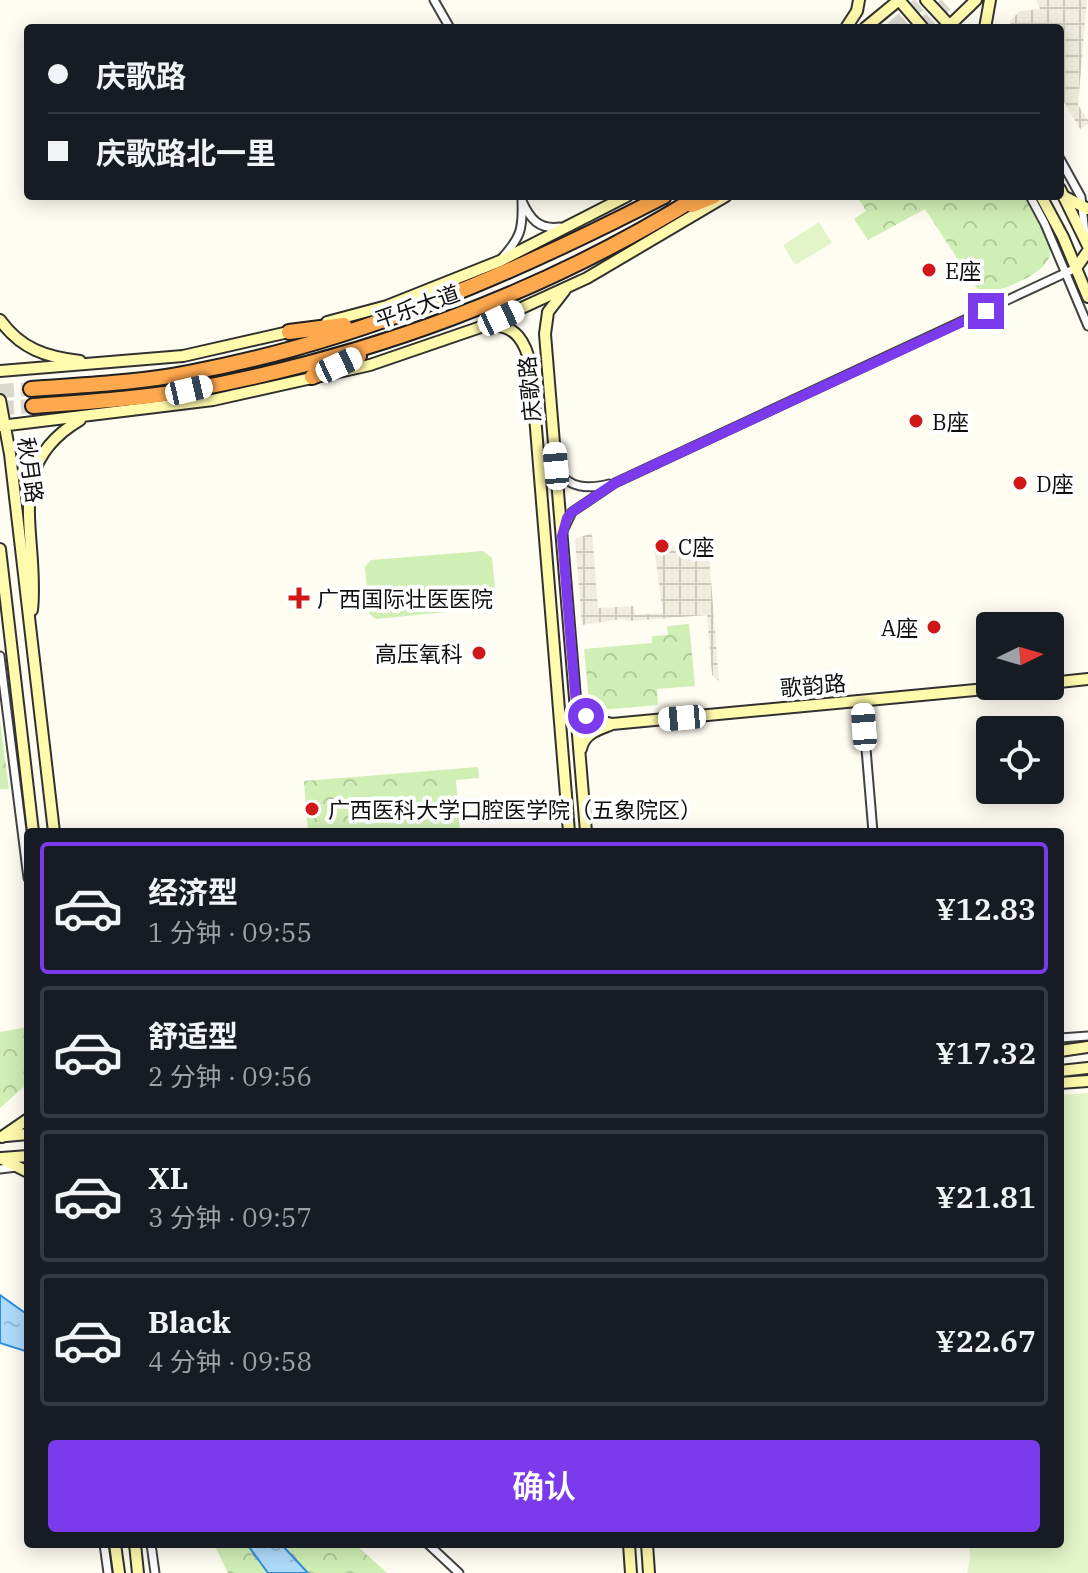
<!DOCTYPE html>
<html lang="zh">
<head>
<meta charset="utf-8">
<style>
  body { margin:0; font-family:"IBM Plex Serif","Noto Sans SC",serif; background:#20242c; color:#f1f3f6; height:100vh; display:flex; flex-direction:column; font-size:30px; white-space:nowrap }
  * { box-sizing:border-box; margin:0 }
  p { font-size:26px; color:#9ea1a6 }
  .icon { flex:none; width:44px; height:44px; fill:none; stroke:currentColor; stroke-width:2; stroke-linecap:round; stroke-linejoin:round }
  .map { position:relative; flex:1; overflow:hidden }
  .sheet { position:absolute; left:24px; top:828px; width:1040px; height:720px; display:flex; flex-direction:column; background:#171b24; border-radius:8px; box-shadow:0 4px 20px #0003 }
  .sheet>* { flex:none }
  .top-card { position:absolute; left:24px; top:24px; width:1040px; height:176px; border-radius:8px; box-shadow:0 4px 20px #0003; display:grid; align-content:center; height:176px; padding:0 24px; background:#171b24 }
  .needle { width:52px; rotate:85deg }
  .tools { position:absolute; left:976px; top:612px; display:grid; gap:16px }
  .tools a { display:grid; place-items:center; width:88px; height:88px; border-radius:8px; background:#171b24; box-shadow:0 4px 20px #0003; font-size:40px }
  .end { position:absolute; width:36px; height:36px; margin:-18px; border:10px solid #7c3aed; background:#fff; box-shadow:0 0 0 4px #fff }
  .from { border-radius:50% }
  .car { position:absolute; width:24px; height:48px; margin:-24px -12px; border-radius:10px; box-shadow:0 0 6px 2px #0007; background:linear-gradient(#fff 24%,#345 0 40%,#fff 0 76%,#345 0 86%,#fff 0) }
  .top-card b { display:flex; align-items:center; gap:28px; height:76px; font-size:30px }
  .top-card b+b { border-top:2px solid #363941 }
  .top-card i { width:20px; height:20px; background:#f1f3f6 }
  ul { padding:14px 0 0; list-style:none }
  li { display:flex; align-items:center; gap:24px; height:132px; margin:0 16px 12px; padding:0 8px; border:4px solid #363941; border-radius:8px }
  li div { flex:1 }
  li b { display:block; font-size:30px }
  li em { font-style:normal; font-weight:600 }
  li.selected { border-color:#7c3aed }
  li>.icon { width:72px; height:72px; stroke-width:1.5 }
  .cta { display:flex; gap:16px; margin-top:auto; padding:16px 24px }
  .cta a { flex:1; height:92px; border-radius:8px; background:#7c3aed; color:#fff; font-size:32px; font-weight:600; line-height:92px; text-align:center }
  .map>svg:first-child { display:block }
  .grass { fill:#d0efb5 }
  .park { fill:url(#park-crowns) }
  .pitch { fill:#e3f5c8 }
  .plaza { fill:url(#plaza-grid) }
  .water { fill:url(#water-ripples); stroke:#2e8ddc; stroke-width:2 }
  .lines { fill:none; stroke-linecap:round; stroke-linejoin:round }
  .highway-tunnel { stroke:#dbd9cf; stroke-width:14; stroke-dasharray:14 7; stroke-linecap:butt }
  .street-casing { stroke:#424242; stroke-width:11 }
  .secondary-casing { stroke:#313131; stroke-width:14 }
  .highway-casing { stroke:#202020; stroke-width:18 }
  .street { stroke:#fff; stroke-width:7 }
  .secondary { stroke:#fffaac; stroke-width:10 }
  .highway { stroke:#ffa94f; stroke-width:14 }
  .route { stroke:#7c3aed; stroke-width:10 }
  .poi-dot { fill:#cf1817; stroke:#fff; stroke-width:3 }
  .labels { text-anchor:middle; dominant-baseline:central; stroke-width:8; stroke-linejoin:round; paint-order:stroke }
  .poi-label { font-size:22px; fill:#0f0f0f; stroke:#fff; text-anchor:start }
  .street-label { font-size:22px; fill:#0f0f0f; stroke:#fff }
</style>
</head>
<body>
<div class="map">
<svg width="1088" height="1573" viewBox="0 0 1088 1573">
  <defs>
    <pattern id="park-crowns" width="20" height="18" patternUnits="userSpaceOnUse" patternTransform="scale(2)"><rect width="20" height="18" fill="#d0efb5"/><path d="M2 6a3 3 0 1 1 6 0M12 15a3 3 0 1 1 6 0" fill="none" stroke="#b1cc9a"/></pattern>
    <pattern id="plaza-grid" width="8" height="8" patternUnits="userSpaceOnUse" patternTransform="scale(2)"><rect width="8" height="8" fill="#f1edde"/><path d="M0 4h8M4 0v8" fill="none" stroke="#cdcabd"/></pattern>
    <pattern id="water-ripples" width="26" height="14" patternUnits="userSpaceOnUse" patternTransform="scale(2)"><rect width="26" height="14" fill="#afdcfd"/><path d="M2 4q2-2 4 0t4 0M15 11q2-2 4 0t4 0" fill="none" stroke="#95bcd8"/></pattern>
  </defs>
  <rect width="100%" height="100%" fill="#fffdf1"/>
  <path class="grass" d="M483,551L492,558L496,597L488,608L376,619L369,614L365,567L371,560Z"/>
  <path class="park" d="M857,196H1025C1033,211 1044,226 1049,241C1061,273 1004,287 982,296L925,209L868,240L854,219L866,211Z
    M689,624L695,686L657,689L658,705L599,710L593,708L589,702L584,649L652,643V636L668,635L667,626Z
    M0,721L9,789H0Z
    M478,767L479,778L456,780L460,832H308L304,781Z
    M28,1027V1083L0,1108V1032Z
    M214,1544H355L387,1573H228Z"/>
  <path class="pitch" d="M819,222L832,243L795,265L783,245Z
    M1088,1093V1573H967L970,1558L969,1544H1060V1095Z"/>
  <path class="plaza" d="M1036,0H1087L1078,105L1088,120V124L1080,129L1065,103L1060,106V28H1011L1010,21L1020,11L1040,9Z
    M592,533L598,608L634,606L635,615L663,613L654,548L708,543L719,681L712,675L707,615L630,621L622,619L582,625L575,539Z"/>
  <path class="water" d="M0,1295L28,1315V1352L0,1343Z
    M247,1544H281L308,1573H268Z"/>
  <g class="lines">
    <path class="highway-tunnel" d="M893,28L924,0
      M920,28L951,0
      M0,391L31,389
      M0,408L33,406"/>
    <g class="street-casing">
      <path id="street" d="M434,0L450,28
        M1060,159L1081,197L1085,234
        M1030,196L1045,224L1088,326
        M502,258C521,237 523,229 522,201C530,219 539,230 560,227
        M557,469C569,489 588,489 609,484
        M563,531L572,512L615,483L1076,268
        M0,656L28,878
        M862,701L873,832
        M1060,1038L1088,1036
        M0,1169L17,1167
        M104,1544L108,1573
        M151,1544L155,1573
        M428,1544L459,1573"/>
    </g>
    <g class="secondary-casing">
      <path id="secondary" d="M899,0L923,28
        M926,0L952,28
        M846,28L857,11L859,0
        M865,28L899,0
        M947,28L976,0
        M985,28L990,0
        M1060,189L1088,246
        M1041,196L1063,237L1088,297
        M1065,197L1088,209
        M1076,268L1088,251
        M565,290L548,312L545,334L586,832
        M0,320C21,349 46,357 80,361
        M327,322L387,306L500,261L627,196
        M488,326C516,323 526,343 531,367L569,832
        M0,371L183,356L293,331
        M0,400L10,454L54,832
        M0,426L213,400L370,365L478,328L587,278L726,196
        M0,549L33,832
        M32,610C40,535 0,467 80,420
        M1050,683L1088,679
        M576,706L592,719L612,724L1018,686
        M581,749C584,734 597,730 610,725
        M1060,1051L1088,1047
        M1060,1071L1088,1068
        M1060,1083L1088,1081
        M6,1136L28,1134
        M2,1137L28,1119
        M0,1158L28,1172
        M2,1158L28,1156
        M115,1544L119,1573
        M135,1544L138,1573
        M629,1544L631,1573
        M647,1544L649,1573"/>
    </g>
    <g class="highway-casing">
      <path id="highway" d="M692,205L714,196
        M289,332L344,325
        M312,377L359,356
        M31,389C83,385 137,383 188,373C356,342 513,274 664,196
        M33,406C85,402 138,399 190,390C369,357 544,293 699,196"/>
    </g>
    <use href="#street" class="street"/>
    <use href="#secondary" class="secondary"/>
    <use href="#highway" class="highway"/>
  </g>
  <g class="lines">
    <path class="route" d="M586,716L576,705L562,536L567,518L572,512L615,483L986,311"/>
  </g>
  <g class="poi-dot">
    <circle cx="929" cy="270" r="8"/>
    <circle cx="916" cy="421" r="8"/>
    <circle cx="1020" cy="483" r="8"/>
    <circle cx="662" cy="546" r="8"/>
    <path d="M295 586h8v8h8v8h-8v8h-8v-8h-8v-8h8z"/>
    <circle cx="934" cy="627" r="8"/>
    <circle cx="479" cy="653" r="8"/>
    <circle cx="312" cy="809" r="8"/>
  </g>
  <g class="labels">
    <g class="poi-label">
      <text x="945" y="270">E座</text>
      <text x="932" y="421">B座</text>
      <text x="1036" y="483">D座</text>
      <text x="678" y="546">C座</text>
      <text x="317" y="598">广西国际壮医医院</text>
      <text x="918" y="627" text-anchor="end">A座</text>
      <text x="463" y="653" text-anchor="end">高压氧科</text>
      <text x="328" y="809">广西医科大学口腔医学院（五象院区）</text>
    </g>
    <g class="street-label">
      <text transform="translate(417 306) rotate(-19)">平乐大道</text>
      <text transform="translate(529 389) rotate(-95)">庆歌路</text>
      <text transform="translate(31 470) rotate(82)">秋月路</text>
      <text transform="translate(813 685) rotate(-5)">歌韵路</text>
    </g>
  </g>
</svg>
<div class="tools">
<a><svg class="needle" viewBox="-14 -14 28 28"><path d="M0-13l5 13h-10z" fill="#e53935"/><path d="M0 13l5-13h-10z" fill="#9ea1a6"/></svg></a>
<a><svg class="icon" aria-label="locate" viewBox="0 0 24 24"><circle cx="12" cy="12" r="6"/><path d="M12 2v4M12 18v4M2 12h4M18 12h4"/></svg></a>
</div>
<i class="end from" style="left:586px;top:716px"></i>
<i class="end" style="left:986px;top:311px"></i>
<i class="car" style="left:501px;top:318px;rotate:65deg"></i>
<i class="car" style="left:339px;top:365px;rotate:65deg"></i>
<i class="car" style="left:189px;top:390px;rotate:77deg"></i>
<i class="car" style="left:556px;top:466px;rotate:355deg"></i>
<i class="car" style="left:682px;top:718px;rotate:265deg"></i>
<i class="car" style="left:864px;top:727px;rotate:356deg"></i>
<div class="top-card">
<b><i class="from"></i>庆歌路</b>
<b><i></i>庆歌路北一里</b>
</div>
<section class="sheet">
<ul>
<li class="selected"><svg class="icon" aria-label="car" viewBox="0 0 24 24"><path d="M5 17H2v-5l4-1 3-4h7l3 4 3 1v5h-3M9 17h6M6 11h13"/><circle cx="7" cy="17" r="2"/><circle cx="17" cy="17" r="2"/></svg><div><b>经济型</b><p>1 分钟 · 09:55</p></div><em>¥12.83</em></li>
<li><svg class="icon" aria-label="car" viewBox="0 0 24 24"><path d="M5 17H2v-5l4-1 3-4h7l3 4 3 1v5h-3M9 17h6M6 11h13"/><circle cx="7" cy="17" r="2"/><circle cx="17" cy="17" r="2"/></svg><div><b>舒适型</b><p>2 分钟 · 09:56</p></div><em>¥17.32</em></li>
<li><svg class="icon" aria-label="car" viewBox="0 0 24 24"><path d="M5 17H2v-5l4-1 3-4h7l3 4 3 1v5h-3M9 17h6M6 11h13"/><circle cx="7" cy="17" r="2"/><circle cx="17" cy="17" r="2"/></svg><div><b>XL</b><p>3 分钟 · 09:57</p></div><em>¥21.81</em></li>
<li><svg class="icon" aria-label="car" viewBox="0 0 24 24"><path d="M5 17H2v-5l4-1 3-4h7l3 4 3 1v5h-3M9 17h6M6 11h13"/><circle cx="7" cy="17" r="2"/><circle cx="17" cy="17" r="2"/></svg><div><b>Black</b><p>4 分钟 · 09:58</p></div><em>¥22.67</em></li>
</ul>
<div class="cta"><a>确认</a></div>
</section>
</div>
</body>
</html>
